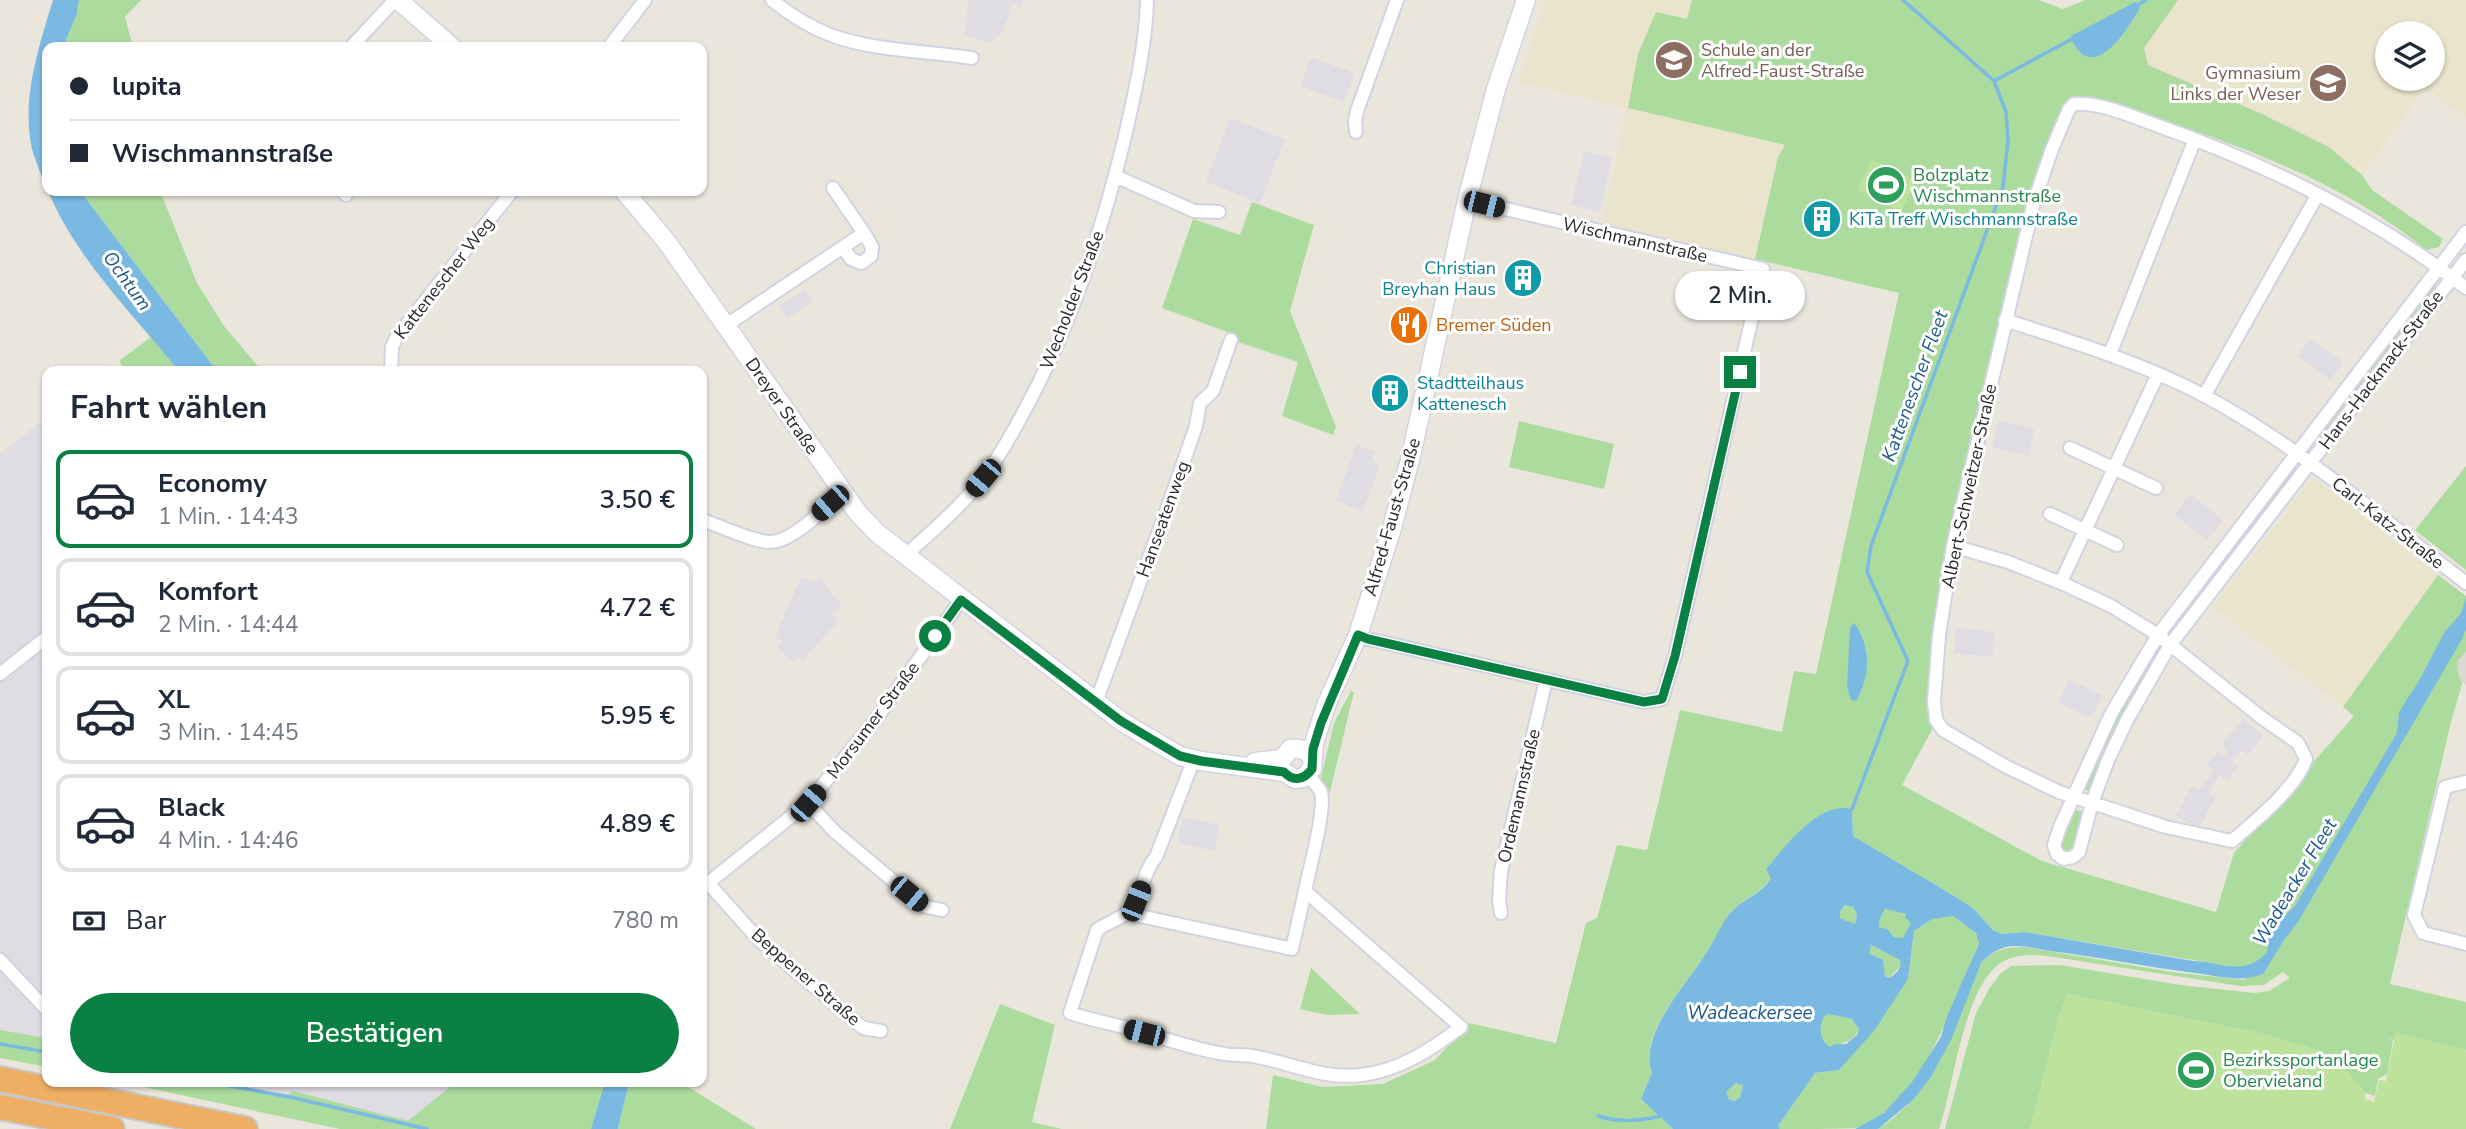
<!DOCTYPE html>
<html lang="de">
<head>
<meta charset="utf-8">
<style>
  body { margin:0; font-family:"Nunito Sans",sans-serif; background:#f6f6f7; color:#1f2937; height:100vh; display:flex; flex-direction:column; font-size:26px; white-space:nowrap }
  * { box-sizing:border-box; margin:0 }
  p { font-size:23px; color:#747a83 }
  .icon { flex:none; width:38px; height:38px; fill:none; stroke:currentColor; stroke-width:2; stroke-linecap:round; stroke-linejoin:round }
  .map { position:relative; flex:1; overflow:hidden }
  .sheet { position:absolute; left:42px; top:366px; width:665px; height:721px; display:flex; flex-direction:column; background:#fff; border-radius:14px; box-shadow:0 2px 5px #0004 }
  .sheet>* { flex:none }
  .guide { position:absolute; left:42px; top:42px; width:665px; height:154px; border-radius:14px; box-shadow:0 2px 5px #0004; display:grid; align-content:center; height:154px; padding:0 28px; background:#fff }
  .fabs { position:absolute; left:2375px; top:21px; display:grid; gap:14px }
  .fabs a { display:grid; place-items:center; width:70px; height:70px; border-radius:50%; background:#fff; box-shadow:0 2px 5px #0004; font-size:35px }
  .end { position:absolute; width:32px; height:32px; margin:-16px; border:9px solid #0b8043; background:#fff; box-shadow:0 0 0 4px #fff }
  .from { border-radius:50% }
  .bubble { position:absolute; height:49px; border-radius:24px; background:#fff; box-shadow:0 2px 5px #0004; font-size:23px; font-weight:600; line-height:49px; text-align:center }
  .car { position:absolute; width:21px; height:42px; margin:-21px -10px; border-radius:9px; box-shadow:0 0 5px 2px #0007; background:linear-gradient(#222 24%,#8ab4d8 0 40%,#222 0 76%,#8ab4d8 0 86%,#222 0) }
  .guide b { display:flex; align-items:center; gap:24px; height:66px; font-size:26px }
  .guide b+b { border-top:2px solid #e0e1e3 }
  .guide i { width:18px; height:18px; background:#1f2937 }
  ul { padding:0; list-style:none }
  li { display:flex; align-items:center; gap:21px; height:98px; margin:0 14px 10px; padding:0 14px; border:4px solid #e0e1e3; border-radius:14px }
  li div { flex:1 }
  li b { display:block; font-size:26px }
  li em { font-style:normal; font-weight:600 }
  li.current { border-color:#0b8043 }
  li>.icon { width:63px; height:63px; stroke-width:1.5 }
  h2 { padding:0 28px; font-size:32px; line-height:84px }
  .pay { display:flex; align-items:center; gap:18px; height:77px; padding:0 28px; font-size:26px }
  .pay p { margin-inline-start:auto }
  .cta { display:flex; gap:14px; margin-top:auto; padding:14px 28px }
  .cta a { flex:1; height:80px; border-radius:42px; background:#0b8043; color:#fff; font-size:28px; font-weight:600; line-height:80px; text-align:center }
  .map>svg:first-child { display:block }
  .industrial { fill:#dfdce3 }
  .education { fill:#eae4cd; fill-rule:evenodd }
  .green { fill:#acdb9e }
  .pitch { fill:#bce29b }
  .plaza { fill:#dbd8d3 }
  .water { fill:#7abae2; fill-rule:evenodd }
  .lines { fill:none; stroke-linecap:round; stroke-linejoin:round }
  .stream { stroke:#7abae2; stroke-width:3.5 }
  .street-casing { stroke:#d2d3e1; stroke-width:16 }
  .secondary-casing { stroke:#d2d3e1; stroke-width:21 }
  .highway-casing { stroke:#c7c7c7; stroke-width:28 }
  .street { stroke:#fff; stroke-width:12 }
  .secondary { stroke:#fff; stroke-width:18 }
  .highway { stroke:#eeaf64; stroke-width:24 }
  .route { stroke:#0b8043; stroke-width:9 }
  .labels { text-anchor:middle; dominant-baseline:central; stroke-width:6; stroke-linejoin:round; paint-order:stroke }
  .education-label { font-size:18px; fill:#785e54; stroke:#fff; text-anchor:start }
  .leisure-label { font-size:18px; fill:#27864d; stroke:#fff; text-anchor:start }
  .culture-label { font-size:18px; fill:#0d838f; stroke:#fff; text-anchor:start }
  .street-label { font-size:18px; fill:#292929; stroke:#fff }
  .food-label { font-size:18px; fill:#c56008; stroke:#fff; text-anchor:start }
  .water-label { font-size:19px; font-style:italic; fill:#1b588c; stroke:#fff }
</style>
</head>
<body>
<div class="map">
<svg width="2466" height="1129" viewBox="0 0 2466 1129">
  <rect width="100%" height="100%" fill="#eae6dc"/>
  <path class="industrial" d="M969,0H1025L1020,7L1013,3L1003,32L991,42L964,36Z
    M1311,57L1354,73L1344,102L1300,86Z
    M1230,118L1285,139L1260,203L1206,182Z
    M1584,151L1612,158L1600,212L1571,205Z
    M805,289L813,301L788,318L779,306Z
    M2310,339L2343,362L2330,380L2298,356Z
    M47,417V1034L40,1037L0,1030V454Z
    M1998,421L2034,429L2029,456L1992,447Z
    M1356,445L1375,452L1372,461L1380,464L1363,511L1336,501Z
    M2190,494L2223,520L2207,540L2174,515Z
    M801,577L812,582L820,577L842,606L832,614L838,621L803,660L799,656L794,662L777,648L782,641L775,637Z
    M1956,628L1994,632L1993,657L1954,653Z
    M2069,679L2103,696L2091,718L2058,703Z
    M2243,719L2263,735L2248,755L2242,750L2232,761L2239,767L2228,780L2219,775L2208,793L2215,798L2199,828L2176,816L2191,786L2199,790L2213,770L2207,764L2218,751L2224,756L2228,750L2222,744Z
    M1183,817L1220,825L1214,851L1178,843Z
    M220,1082H456L408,1122L293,1091L288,1095Z"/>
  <path class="education" d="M1545,0H1820L1816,92L1778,157L1755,259L1602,223L1627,108L1518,82Z
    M2178,0H2466V115L2465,117L2425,88L2362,175L2329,147L2262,114L2148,65L2144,48ZM2387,33H2432V79H2387Z
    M2313,478L2438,575L2343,707L2213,607Z"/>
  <path class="green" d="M79,0H141L125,17L133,47H63L77,14Z
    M1692,0H2039L2063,9L2085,0H2178L2144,48L2148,65L2262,114L2329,147L2362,175L2372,190L2443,239L2439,247L2426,250C2358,193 2266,155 2183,127C2152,117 2122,107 2090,99L2059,121L1948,546L1934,626L1929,706L1934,726L1902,785L2042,861L2216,912L2234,853L2354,716L2343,707L2438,575L2466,596V670L2451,722L2390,984L2466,1002V1050L2396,1033L2394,1040L2388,1039L2393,1041L2387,1074L2378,1079L2375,1096L2365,1093L2337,1060L2313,1049L2264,1034L2068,994L2059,1017L2030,1129H1945L1976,1013L1989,989L2000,974L2011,966L2060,965L2181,985L2254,993L2269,991L2290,978L2283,972L2264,985L2240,986L2054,957C2038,955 2022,953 2006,960C1964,979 1954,1087 1939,1129H1878C1942,1087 1952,1028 1981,963C1995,950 2005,947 2024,947L2172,972L2244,980L2263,957L2248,967L2241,968L2024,932L2000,934L1993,930L1974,909L1956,897L1853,836L1852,809C1826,802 1782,850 1766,869L1771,879C1760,893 1742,900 1730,913C1721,926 1714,942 1705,955C1686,985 1637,1035 1652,1073L1641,1099L1673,1129H1266L1273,1075L1322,1087L1383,1084L1435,1060L1469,1023L1556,1043L1586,923L1597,918L1617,845L1647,850L1680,710L1782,732L1794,671L1816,674L1899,293L1755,259L1778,157L1785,145L1628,108L1638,54L1656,12L1687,19Z
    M80,191H160L197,283L224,326L262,371H217Z
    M1252,202L1314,225L1290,311L1336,427L1333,435L1282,416L1298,362L1235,341L1230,333L1162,308L1193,219L1240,235Z
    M2430,283L2439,290L2318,447L2309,441Z
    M151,337L179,371H126L119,361Z
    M1519,421L1614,444L1604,489L1509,467Z
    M2466,466V570L2415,530Z
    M2289,468L2298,475L2176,633L2168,627Z
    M2151,650L2160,656L2093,792L2082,789L2100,747Z
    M1351,691L1354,692L1327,804L1321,778L1334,723Z
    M2072,809L2086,813L2077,850L2065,855L2056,845Z
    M1844,905L1853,907L1857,914L1855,924L1840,918V912Z
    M1885,909L1906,914L1911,923L1904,939L1894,937L1891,933L1879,928V921Z
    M1953,916L1976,933L1979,944C1953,1002 1922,1106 1856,1128C1843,1129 1796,1129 1780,1129L1778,1126L1815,1073L1839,1070L1908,979L1914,931L1932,919Z
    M1871,945L1900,960L1902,964L1889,978L1885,976C1883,961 1883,959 1868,953Z
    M1311,968L1360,1014L1327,1015L1300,1009Z
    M1000,1004L1055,1025L1032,1122L1062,1129H950Z
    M1829,1014L1852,1019L1859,1029C1853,1043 1844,1042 1830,1047C1819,1039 1819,1027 1824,1015Z
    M0,1030L40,1037L47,1034V1067L0,1058Z
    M120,1082H220L288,1095L293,1091L408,1121L456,1082H605L591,1129H340Z
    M629,1082H680L756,1129H618Z
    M1736,1083L1743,1086L1740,1097L1735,1101L1726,1097V1092Z"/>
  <path class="pitch" d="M1872,159L1916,181L1901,212L1857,190Z
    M2068,994L2264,1034L2313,1049L2337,1060L2365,1093V1099L2374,1102L2379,1080L2386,1081L2396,1032L2466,1050V1129H2030L2059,1017Z"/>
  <path class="plaza" d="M2466,652V685L2460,680L2457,667L2458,660Z"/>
  <path class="water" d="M53,0H79L77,14L63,47H47V190C42,177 36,163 32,149C21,100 39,46 53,0Z
    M2135,2L2140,4L2139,10C2130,24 2106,65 2086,56C2078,53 2076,46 2071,40V36Z
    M48,191H80L217,371H179C132,313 77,260 48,191Z
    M2466,598V629L2462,639L2298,922L2284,940L2263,974C2240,983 2219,976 2195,973C2147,967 2099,957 2051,951C2037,949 2017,943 2003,948C1994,951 1987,957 1981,963L1951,1040L1931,1077L1913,1100L1878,1129H1855L1884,1113L1912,1082L1941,1037L1947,1016L1979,944L1976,933L1953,916L1932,919L1914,931L1908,979L1874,1031L1839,1070L1815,1073L1778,1126L1780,1129H1673L1641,1099L1652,1073C1638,1035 1686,985 1705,955C1714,942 1720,926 1730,913C1742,900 1761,894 1771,879L1766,869C1786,846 1818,801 1852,809L1853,836L1956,897L1974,909L1993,930L2001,934L2024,932L2193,961C2216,961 2238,974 2258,960C2262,957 2267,954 2268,948C2270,942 2267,937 2268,931L2295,906L2397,733L2399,712L2420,679L2444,633L2461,613ZM1844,905L1853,907L1857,914L1855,924L1840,918V912ZM1885,909L1906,914L1905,917L1911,923L1903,938L1894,937L1887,929L1879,927V921ZM1871,945L1900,960C1903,967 1895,975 1889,978L1885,976L1883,960L1869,953ZM1829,1014L1852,1019L1859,1029L1857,1035L1846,1044H1835L1830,1047C1819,1039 1819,1027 1824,1016ZM1736,1083L1743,1086L1740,1097L1735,1101L1729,1099L1726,1092Z
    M1854,623C1872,647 1870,677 1856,701L1851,700L1847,686L1850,628Z
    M605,1082H629L618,1129H591Z"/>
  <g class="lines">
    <path class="stream" d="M2138,5L2146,0
      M1994,81L2072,39
      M1852,809L1908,661L1867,572L1871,546L2003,187L2008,140L2006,112L1994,81L1903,0
      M0,1044L47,1052
      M208,1082L290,1097L427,1129
      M1598,1116C1619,1123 1640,1121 1661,1116"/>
    <g class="street-casing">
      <path id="street" d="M772,0C789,14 812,28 833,36C876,51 927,51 972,58
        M351,47L395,0
        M609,47L645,0
        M1356,132L1355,121L1357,111L1397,0
        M1115,176L1194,211L1219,212
        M342,191L346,195
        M2466,232L2158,635L2111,714L2060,827L2054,845L2057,854L2064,859L2073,857L2079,852L2092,803L2108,760L2127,720L2170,645L2466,260
        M843,247L851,259L861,263L871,256L872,247L864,233
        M2005,320C2072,342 2140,362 2203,395C2299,446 2381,518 2466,583
        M725,326L864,233L833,188
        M2110,354L2195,139
        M391,371L392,347L396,338L512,191
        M2204,396L2318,194
        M2070,448L2156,488
        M2050,514L2117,545
        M702,520C718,525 756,543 771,542C793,541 827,507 842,491
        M1953,546L2008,562L2066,585L2111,606L2158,635L2262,718L2298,743L2306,759C2296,788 2256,820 2232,841L2166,827L2059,792L2005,766L1943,730L1936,720L1934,702L1939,635L1953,546L2034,202L2052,149L2069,109L2074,104C2100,102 2131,116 2156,125C2266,164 2373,216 2466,288
        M905,556C932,531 961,507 984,477C1002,453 1016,427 1030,400C1074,317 1103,228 1125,136C1135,92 1146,45 1147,0
        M2061,582L2158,374
        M1358,635L1368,639L1644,702L1662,699L1675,656L1763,269L1467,200
        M0,674L47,637
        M1094,700L1099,694L1171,498L1196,426L1200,403L1213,391L1231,340
        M1194,759L1156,857C1142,872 1143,899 1127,913C1119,919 1105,924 1097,930L1070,1013C1094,1021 1119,1025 1142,1032C1170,1040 1197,1050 1225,1054C1234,1056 1243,1054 1252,1056C1289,1062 1323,1080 1361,1075C1399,1071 1432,1049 1461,1027L1305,891C1309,869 1326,811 1321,792C1318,786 1312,781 1308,774
        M2466,782L2445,787L2414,915L2423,933L2466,944
        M808,803L835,832L923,906L942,910
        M1126,913L1292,949L1305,891
        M1501,913L1499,901L1501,871L1546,680
        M0,960L47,1010
        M881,1031L863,1028L759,940L708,883L808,803L873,723L961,600"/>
    </g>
    <g class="secondary-casing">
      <path id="secondary" d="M398,0L452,47
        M624,191L666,241L858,513L877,533L1121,721L1144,735L1180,756L1201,761L1284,772L1295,779L1303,778L1312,769L1314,743L1327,703L1358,635L1392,528L1411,456L1467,200L1496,89L1526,0
        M1255,762L1282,759L1290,749C1300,748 1307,749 1312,758"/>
    </g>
    <g class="highway-casing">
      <path id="highway" d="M0,1079L245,1129
        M0,1107L112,1129"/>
    </g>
    <use href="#street" class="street"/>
    <use href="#secondary" class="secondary"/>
    <use href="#highway" class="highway"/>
  </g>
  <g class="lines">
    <path class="route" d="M935,636L961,600L1121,721L1180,756L1201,761L1284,772C1293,782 1304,780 1312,769L1313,749L1321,723L1358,635L1368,639L1644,702L1662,699L1675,656L1740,372"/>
  </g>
  <defs>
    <g id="school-disc" transform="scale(2.0125)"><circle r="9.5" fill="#8d6e63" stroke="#fff"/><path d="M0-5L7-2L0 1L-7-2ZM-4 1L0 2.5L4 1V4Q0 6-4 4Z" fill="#fff"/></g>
    <g id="stadium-disc" transform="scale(2.0125)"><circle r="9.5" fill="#2e9e5b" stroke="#fff"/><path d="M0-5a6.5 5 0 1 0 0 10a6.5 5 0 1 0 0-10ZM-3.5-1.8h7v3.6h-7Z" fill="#fff"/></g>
    <g id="building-disc" transform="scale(2.0125)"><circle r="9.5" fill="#0f9aa8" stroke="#fff"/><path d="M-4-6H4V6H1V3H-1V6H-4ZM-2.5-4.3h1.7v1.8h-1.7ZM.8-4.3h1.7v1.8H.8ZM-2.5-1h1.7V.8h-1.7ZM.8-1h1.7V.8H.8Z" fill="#fff"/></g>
    <g id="restaurant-disc" transform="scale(2.0125)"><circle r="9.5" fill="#e8710a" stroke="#fff"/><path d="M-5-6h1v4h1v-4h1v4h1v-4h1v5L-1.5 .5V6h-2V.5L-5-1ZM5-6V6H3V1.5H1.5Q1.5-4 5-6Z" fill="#fff"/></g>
  </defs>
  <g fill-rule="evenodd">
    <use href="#school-disc" x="1674" y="60"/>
    <use href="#school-disc" x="2328" y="83"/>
    <use href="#stadium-disc" x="1886" y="185"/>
    <use href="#building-disc" x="1822" y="219"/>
    <use href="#building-disc" x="1523" y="278"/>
    <use href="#restaurant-disc" x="1409" y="325"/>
    <use href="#building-disc" x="1390" y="393"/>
    <use href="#stadium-disc" x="2196" y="1070"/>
  </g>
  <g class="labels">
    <g class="education-label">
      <text x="1701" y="50">Schule an der<tspan x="1701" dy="21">Alfred-Faust-Straße</tspan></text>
      <text x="2301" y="73" text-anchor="end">Gymnasium<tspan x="2301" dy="21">Links der Weser</tspan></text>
    </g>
    <g class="leisure-label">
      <text x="1913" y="175">Bolzplatz<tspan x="1913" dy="21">Wischmannstraße</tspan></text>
      <text x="2223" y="1060">Bezirkssportanlage<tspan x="2223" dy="21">Obervieland</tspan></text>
    </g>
    <g class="culture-label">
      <text x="1849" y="219">KiTa Treff Wischmannstraße</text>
      <text x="1496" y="268" text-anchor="end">Christian<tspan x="1496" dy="21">Breyhan Haus</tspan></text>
      <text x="1417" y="383">Stadtteilhaus<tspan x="1417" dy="21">Kattenesch</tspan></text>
    </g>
    <g class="street-label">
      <text transform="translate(1635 240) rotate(13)">Wischmannstraße</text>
      <text transform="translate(444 278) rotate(-52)">Kattenescher Weg</text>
      <text transform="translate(1072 300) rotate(-69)">Wecholder Straße</text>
      <text transform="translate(2381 370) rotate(-53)">Hans-Hackmack-Straße</text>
      <text transform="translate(782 406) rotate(55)">Dreyer Straße</text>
      <text transform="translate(1969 486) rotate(-78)">Albert-Schweitzer-Straße</text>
      <text transform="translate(1392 517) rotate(-74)">Alfred-Faust-Straße</text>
      <text transform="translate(1163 519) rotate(-70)">Hanseatenweg</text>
      <text transform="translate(2388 523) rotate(38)">Carl-Katz-Straße</text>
      <text transform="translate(873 720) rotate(-53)">Morsumer Straße</text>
      <text transform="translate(1519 796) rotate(-77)">Ordemannstraße</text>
      <text transform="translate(806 977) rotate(41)">Beppener Straße</text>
    </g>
    <g class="food-label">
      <text x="1436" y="325">Bremer Süden</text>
    </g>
    <g class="water-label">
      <text transform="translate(127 281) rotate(54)">Ochtum</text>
      <text transform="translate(1915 386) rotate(-70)">Kattenescher Fleet</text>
      <text transform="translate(2295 882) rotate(-59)">Wadeacker Fleet</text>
      <text x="1750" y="1013">Wadeackersee</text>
    </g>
  </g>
</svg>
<div class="fabs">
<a><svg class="icon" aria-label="layers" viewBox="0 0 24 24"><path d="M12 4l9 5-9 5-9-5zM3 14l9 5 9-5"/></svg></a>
</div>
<i class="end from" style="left:935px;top:636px"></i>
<i class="end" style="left:1740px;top:372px"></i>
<div class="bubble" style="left:1675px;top:271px;width:130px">2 Min.</div>
<i class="car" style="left:1484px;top:204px;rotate:104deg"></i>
<i class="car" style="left:983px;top:478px;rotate:220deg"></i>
<i class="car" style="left:830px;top:503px;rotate:229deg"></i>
<i class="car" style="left:808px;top:803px;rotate:41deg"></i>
<i class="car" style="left:909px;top:894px;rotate:130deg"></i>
<i class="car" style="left:1136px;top:901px;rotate:22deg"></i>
<i class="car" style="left:1144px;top:1033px;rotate:284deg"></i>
<div class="guide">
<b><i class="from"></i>lupita</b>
<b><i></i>Wischmannstraße</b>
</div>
<section class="sheet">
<h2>Fahrt wählen</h2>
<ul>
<li class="current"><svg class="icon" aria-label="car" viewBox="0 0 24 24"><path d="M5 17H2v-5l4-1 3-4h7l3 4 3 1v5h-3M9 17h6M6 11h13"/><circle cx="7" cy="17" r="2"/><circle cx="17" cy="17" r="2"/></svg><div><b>Economy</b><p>1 Min. · 14:43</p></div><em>3.50 €</em></li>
<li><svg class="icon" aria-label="car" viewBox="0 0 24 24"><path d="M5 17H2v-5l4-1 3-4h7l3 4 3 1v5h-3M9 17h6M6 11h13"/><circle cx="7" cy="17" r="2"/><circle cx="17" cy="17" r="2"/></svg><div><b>Komfort</b><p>2 Min. · 14:44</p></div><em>4.72 €</em></li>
<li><svg class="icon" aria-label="car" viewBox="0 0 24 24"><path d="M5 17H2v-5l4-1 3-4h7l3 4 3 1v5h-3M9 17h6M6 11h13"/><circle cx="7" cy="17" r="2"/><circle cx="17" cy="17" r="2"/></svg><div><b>XL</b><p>3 Min. · 14:45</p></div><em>5.95 €</em></li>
<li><svg class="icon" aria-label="car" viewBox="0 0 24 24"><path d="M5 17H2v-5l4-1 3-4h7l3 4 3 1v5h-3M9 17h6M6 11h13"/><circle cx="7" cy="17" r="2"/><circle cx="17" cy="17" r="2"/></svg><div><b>Black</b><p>4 Min. · 14:46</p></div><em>4.89 €</em></li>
</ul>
<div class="pay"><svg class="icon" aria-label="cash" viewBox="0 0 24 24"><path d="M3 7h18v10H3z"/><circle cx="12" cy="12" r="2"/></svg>Bar<p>780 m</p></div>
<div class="cta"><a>Bestätigen</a></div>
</section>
</div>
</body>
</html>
